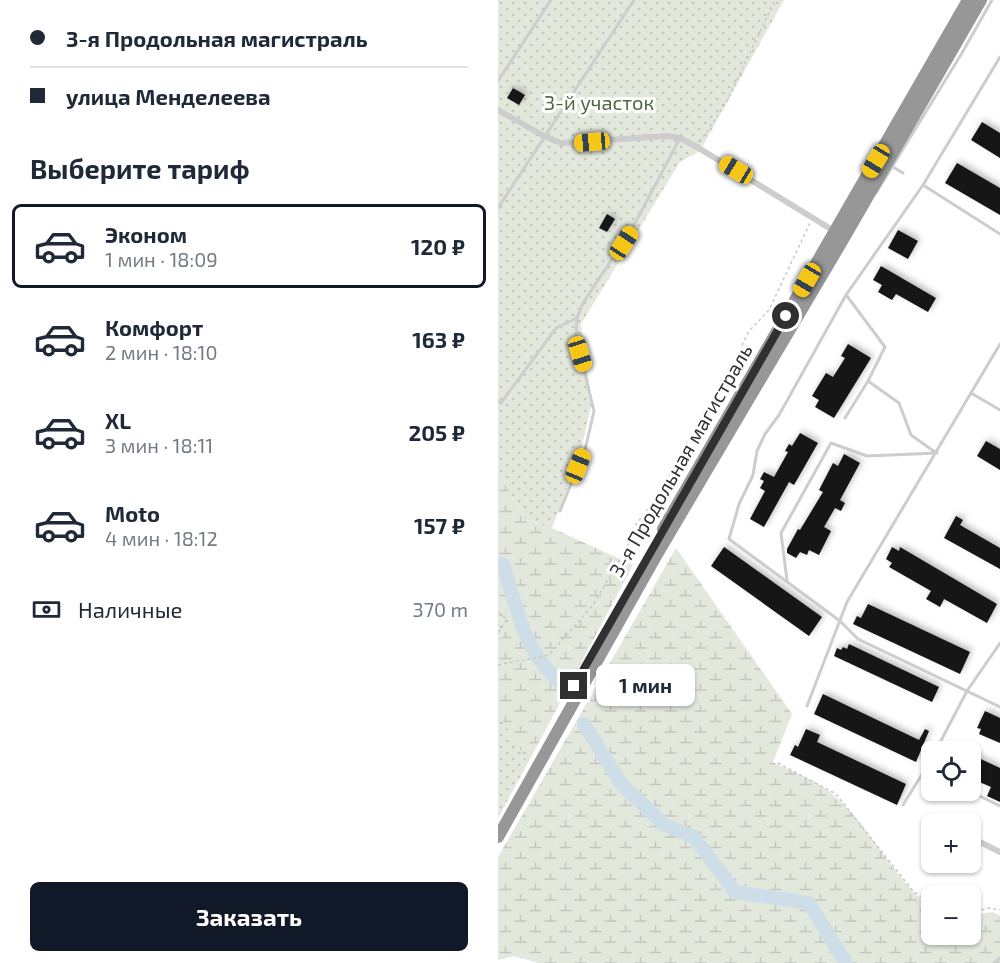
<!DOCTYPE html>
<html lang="ru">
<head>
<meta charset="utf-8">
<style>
  body { margin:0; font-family:"Exo 2",sans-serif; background:#f2f2f3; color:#1f2937; height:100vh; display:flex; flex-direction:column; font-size:22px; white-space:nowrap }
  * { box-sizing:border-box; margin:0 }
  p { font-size:20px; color:#747a83 }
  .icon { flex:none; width:33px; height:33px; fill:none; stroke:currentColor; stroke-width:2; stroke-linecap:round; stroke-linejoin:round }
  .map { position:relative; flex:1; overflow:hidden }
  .side { display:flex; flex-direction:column; background:#fff; width:498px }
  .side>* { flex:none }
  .banner { display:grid; align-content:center; height:132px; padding:0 30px; background:#fff }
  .controls { position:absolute; left:423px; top:741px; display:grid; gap:12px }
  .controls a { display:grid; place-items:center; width:60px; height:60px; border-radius:9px; background:#fff; box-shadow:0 2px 4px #0004; font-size:30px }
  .end { position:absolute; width:27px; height:27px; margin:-14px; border:8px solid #303030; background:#fff; box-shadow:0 0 0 3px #fff }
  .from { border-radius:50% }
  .bubble { position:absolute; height:42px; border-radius:9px; background:#fff; box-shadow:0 2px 4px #0004; font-size:20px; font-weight:700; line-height:42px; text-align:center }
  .car { position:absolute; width:18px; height:36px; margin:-18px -9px; border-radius:8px; box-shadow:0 0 4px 2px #0007; background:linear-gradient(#f5c518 24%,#345 0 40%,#f5c518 0 76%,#345 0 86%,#f5c518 0) }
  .banner b { display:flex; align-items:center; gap:21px; height:57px; font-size:22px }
  .banner b+b { border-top:2px solid #e0e1e3 }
  .banner i { width:15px; height:15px; background:#1f2937 }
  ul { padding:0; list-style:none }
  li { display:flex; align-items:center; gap:18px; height:84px; margin:0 12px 9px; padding:0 18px; border:3px solid transparent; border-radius:9px }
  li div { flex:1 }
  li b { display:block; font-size:22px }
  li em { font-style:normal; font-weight:700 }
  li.on { border-color:#111827 }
  li>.icon { width:54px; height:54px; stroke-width:1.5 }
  h2 { padding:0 30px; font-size:27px; line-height:72px }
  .pay { display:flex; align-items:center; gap:15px; height:66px; padding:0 30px; font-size:22px }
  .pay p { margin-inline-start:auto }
  .button { display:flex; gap:12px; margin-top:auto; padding:12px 30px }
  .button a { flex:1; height:69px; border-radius:9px; background:#111827; color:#fff; font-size:24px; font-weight:700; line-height:69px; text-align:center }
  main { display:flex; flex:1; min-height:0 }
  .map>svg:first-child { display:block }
  .wetland { fill:url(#wetland-marsh) }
  .garden { fill:url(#garden-dots) }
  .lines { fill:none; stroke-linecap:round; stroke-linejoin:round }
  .river { stroke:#cedee9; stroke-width:14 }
  .building { fill:#171717; filter:url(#shadow) }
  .path { stroke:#c7c7c7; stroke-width:1.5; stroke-dasharray:3 3; stroke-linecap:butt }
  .lane { stroke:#cdcdcd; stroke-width:3 }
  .street { stroke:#cdcdcd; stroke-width:6 }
  .highway { stroke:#979797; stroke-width:12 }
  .route { stroke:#303030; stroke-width:8 }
  .labels { text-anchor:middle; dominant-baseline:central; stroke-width:6; stroke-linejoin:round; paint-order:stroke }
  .park-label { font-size:20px; fill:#536742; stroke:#fff }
  .street-label { font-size:20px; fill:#303030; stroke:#fff }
</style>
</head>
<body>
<main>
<section class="side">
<div class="banner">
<b><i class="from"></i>3-я Продольная магистраль</b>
<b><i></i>улица Менделеева</b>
</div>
<h2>Выберите тариф</h2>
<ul>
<li class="on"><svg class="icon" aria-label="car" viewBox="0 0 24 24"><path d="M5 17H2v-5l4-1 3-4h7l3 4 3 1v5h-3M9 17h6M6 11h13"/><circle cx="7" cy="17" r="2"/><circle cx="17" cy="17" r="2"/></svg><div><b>Эконом</b><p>1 мин · 18:09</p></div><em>120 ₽</em></li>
<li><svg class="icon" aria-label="car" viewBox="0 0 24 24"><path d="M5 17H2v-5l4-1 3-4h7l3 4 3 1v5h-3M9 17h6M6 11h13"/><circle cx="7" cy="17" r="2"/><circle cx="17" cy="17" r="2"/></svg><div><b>Комфорт</b><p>2 мин · 18:10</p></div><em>163 ₽</em></li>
<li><svg class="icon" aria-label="car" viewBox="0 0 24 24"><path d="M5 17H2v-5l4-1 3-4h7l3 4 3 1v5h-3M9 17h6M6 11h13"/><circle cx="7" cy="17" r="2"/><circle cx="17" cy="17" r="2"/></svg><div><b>XL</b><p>3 мин · 18:11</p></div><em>205 ₽</em></li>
<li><svg class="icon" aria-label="car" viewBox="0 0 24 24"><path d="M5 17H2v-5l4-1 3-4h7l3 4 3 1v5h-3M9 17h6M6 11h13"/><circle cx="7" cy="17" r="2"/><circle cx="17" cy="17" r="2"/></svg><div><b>Moto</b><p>4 мин · 18:12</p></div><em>157 ₽</em></li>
</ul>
<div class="pay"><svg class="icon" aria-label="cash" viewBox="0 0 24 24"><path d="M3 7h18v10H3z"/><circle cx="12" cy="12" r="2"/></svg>Наличные<p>370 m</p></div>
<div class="button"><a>Заказать</a></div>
</section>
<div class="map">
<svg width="502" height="963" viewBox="0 0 502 963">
  <defs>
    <pattern id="wetland-marsh" width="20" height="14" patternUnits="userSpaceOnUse" patternTransform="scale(1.5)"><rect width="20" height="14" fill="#e3e8dd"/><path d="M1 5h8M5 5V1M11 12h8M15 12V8" fill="none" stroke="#c3c7be"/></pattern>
    <pattern id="garden-dots" width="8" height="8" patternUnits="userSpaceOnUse" patternTransform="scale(1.5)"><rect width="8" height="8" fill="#e3e8dd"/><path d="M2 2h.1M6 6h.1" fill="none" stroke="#c3c7be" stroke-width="1.8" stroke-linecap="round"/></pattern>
    <filter id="shadow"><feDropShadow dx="2.5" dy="-2.5" stdDeviation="3" flood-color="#0004"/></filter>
  </defs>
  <rect width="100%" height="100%" fill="#fff"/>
  <path class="wetland" d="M0,470L25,518L54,528L135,565L30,763L0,715V644L15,617L0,607Z
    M178,548L294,714L275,762C292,771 318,780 332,792C372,825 393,876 433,908L434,934H472L473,915L495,912L502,916V963H40L16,956L0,960V857Z"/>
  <path class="garden" d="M0,0H286L202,151L182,162L83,324L94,403L81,458L54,528L25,518L0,470Z
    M0,607L15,617L0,644Z
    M0,713L30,763L0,818Z"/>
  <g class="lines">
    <path class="river" d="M0,566L5,564C16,598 24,639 47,667C53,674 60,681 67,687
      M86,724L124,785L167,825L196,837L237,892L311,903L348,963"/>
  </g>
  <path class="building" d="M15,88L27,95L21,105L9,98Z
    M484,122L502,133V158L473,140Z
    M459,163L502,188V215L447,183Z
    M109,214L117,219L109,232L101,228Z
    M400,230L420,241L410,259L390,248Z
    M383,266L438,298L430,312L398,294L394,300L380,292L384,285L375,280Z
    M350,344L373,358L336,418L317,407L321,400L314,396L328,373L335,377L347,358L343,356Z
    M302,433L320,443L296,485L291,482L266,527L252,519L267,491L262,488L266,481L262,479L266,472L276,477L290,452L287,451L291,444L294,446Z
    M488,441L502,449V470L479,456Z
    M346,454L362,463L342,500L347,503L343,511L337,508L326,527L333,531L321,555L311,550L309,555L302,552L298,558L289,553V549L300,529L302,530L325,492L321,490L335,463L340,466Z
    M458,516L465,520L462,525L502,548V569L446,538Z
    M226,547L324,617L311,636L213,566Z
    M394,547L401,551L402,547L499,604L489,623L446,599L442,607L428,599L433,591L391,567L394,563L388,559Z
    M370,604L472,652L462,674L355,624L359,616L363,618Z
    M351,644L441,687L434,702L336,656L339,648L343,650L345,647L349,649Z
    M325,694L421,740L427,729L431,731L418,762L316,714Z
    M487,711L502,718V743L481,734L483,729L479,728Z
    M308,729L322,735L319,742L408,784L399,805L292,755L297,745L300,747Z
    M472,754L502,768V802L489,796L493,787L472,778Z"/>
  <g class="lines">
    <path class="path" d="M202,142L229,101L277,0
      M0,613L9,619L0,633
      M0,665L51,655L95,605L130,546L131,533L162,494L183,452L206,414L222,391L251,331L271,310L312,223
      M280,763L338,794L415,891L434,905
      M472,913L491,908L502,910"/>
    <path class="lane" d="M502,57L425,185L348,295L281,415L267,434L259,451L255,475L241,504L231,539L342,621L360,639L502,707
      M0,81L53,0
      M395,167L405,173
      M425,185L502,234
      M378,193L464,53L494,0
      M0,208L136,0
      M370,381L401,403L413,435L437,452
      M473,393L502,410
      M0,402L3,403L58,328L79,318L85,303L134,229L182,138
      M347,418L370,381L387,347L349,296
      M62,511L87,450L96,411L78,337L79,318
      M289,580L283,533L333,443L369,456L439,453
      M309,706L349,602L502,344
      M437,752L469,691L502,643
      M469,790L502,806
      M405,805L434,758
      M496,963L502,958"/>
    <path class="street" d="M0,110L46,136L63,143L169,136L182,138L199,147L336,231
      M431,817L445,824
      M472,837L502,852"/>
    <path class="highway" d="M165,529L470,0
      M0,837L158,556L346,238L483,0"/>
  </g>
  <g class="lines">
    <path class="route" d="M76,686L288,316"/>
  </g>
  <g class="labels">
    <g class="park-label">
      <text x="101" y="102">3-й участок</text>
    </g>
    <g class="street-label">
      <text transform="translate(182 460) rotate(-60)">3-я Продольная магистраль</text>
    </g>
  </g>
</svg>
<div class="controls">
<a><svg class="icon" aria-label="locate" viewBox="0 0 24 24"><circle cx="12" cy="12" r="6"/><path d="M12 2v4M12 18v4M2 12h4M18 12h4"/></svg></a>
<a>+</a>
<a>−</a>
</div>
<i class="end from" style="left:288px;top:316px"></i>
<i class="end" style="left:76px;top:686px"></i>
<div class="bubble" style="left:98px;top:664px;width:99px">1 мин</div>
<i class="car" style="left:94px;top:142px;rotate:265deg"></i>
<i class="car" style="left:378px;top:161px;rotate:211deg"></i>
<i class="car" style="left:238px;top:170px;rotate:301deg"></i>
<i class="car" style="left:126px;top:243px;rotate:33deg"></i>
<i class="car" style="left:309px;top:280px;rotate:210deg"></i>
<i class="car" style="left:82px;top:354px;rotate:163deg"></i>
<i class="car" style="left:80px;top:466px;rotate:22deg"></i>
</div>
</main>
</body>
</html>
